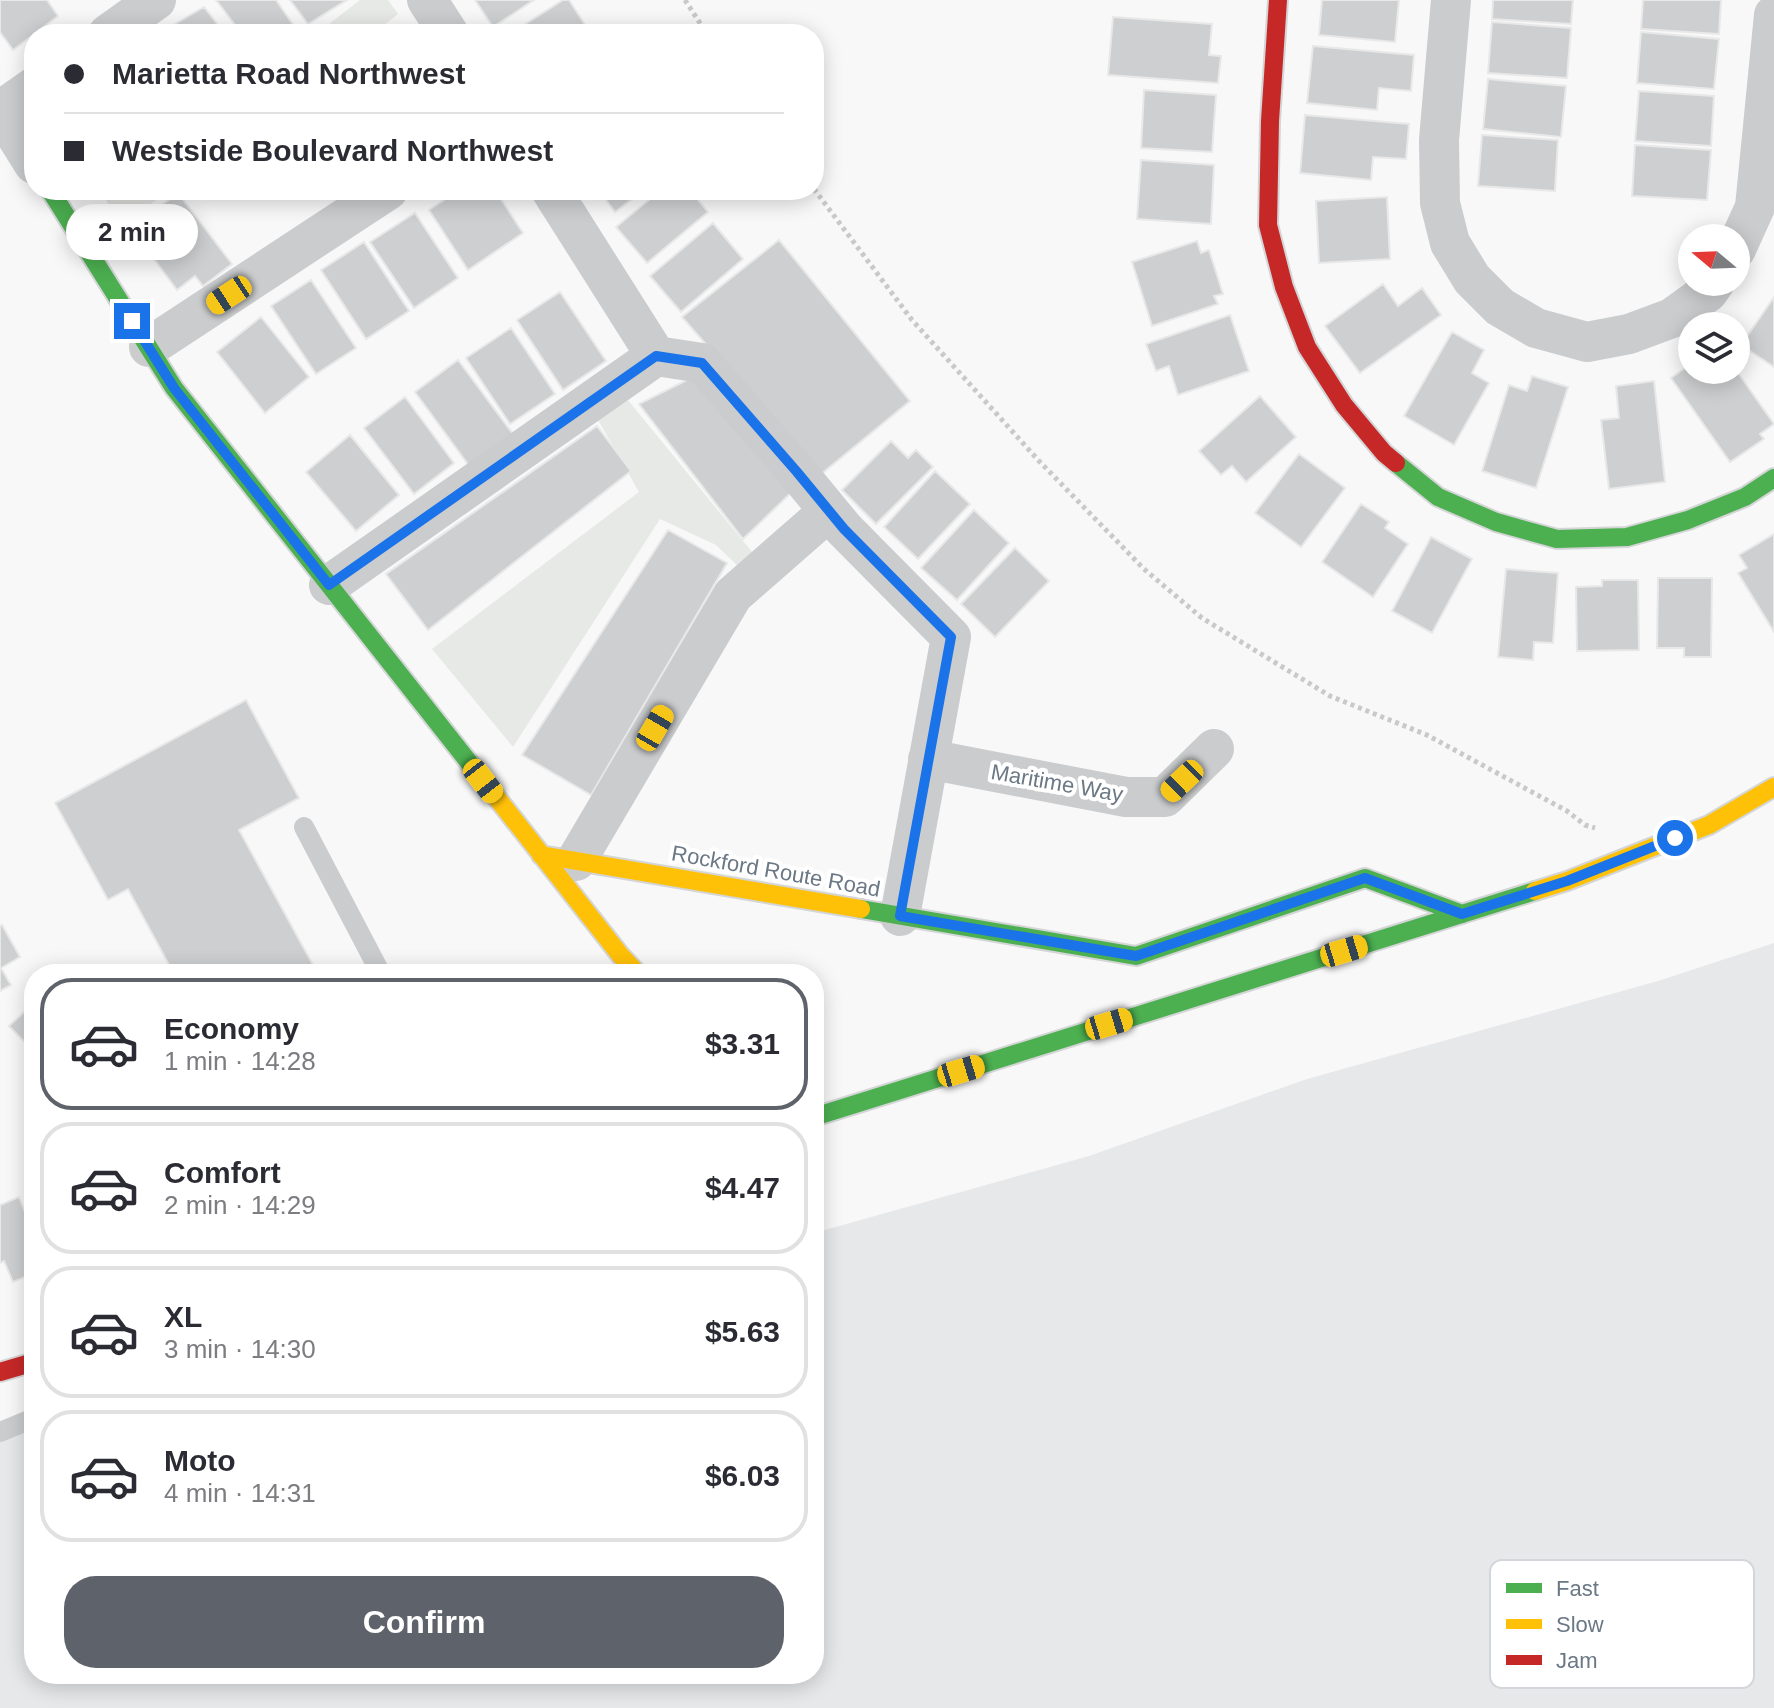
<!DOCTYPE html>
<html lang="en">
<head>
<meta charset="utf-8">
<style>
  body { margin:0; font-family:Helvetica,sans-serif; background:#f2f2f3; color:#2b2b33; height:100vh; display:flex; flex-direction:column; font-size:30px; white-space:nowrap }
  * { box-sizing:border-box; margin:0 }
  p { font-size:26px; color:#7c7c81 }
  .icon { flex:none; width:44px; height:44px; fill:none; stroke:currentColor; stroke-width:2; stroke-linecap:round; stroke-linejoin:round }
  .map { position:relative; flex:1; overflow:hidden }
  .details { position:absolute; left:24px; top:964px; width:800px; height:720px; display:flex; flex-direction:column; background:#fff; border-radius:32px; box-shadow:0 4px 20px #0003 }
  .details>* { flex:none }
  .hud { position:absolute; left:24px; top:24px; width:800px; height:176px; border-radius:32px; box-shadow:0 4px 20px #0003; display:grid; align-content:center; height:176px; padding:0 40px; background:#fff }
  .needle { width:52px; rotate:289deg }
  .controls { position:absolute; left:1678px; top:224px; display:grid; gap:16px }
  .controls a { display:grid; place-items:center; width:72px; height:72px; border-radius:50%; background:#fff; box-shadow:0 4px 20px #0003; font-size:40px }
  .end { position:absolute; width:36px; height:36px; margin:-18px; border:10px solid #1a73e8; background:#fff; box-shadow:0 0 0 4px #fff }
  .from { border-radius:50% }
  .bubble { position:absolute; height:56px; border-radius:28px; background:#fff; box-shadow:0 4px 20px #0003; font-size:26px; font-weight:600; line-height:56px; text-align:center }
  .car { position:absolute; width:24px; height:48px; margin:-24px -12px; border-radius:10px; box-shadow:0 0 6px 2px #0007; background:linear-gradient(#f5c518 24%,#345 0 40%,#f5c518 0 76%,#345 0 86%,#f5c518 0) }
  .hud b { display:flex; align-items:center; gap:28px; height:76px; font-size:30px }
  .hud b+b { border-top:2px solid #e1e1e2 }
  .hud i { width:20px; height:20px; background:#2b2b33 }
  ul { padding:14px 0 0; list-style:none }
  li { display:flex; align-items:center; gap:24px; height:132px; margin:0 16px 12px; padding:0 24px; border:4px solid #e1e1e2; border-radius:32px }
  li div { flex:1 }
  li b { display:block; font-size:30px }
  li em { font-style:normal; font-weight:600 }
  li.selected { border-color:#5e626a }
  li>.icon { width:72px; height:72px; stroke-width:1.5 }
  .action { display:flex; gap:16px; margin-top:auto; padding:16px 40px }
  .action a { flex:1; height:92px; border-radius:32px; background:#5e626a; color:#fff; font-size:32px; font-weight:600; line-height:92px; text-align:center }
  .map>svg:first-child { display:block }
  .built { fill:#e7e8e9 }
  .green { fill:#e7e9e6 }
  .building { fill:#cdcfd0; stroke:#e8e8e8; stroke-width:2 }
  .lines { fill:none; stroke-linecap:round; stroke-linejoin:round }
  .fast-casing { stroke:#d4d5d6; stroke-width:22 }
  .slow-casing { stroke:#d4d5d6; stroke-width:22 }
  .jam-casing { stroke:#d4d5d6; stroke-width:22 }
  .path { stroke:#c8c9ca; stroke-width:5; stroke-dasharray:4 4; stroke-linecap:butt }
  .lane { stroke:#cbccce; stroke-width:20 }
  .street { stroke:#cbccce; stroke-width:40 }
  .fast { stroke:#4caf50; stroke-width:18 }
  .slow { stroke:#ffc107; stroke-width:18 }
  .jam { stroke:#c62828; stroke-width:18 }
  .route { stroke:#1a73e8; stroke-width:10 }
  .labels { text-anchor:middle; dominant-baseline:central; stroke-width:8; stroke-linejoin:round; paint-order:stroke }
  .street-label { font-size:22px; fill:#6b7885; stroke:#fff }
  .key { fill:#fff; stroke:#d3d6da; stroke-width:2 }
  .key-label { font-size:22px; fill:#6b7885 }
</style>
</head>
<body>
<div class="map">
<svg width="1774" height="1708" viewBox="0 0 1774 1708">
  <rect width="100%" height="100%" fill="#f8f8f8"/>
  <path class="built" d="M1774,943V1708H0V1425L34,1419V1674H814V1233L1089,1156L1307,1079L1658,981Z"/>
  <path class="green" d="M360,0H388L398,14L373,34H316Z
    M116,190H169L121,227L105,198Z
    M623,394L752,552L741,569L716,545L660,519L513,747L432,649L639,492L594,413Z"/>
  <path class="building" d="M0,0H47L58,16L13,50L0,32Z
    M216,0H276L296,29L290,34H242Z
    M290,0H347L308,24Z
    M475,0H534L493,27Z
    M563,0H569L591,34H510Z
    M1322,0H1399L1395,42L1319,35Z
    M1493,0H1573L1571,24L1492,19Z
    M1643,0H1721L1719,34L1641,29Z
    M204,7L225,34H165L163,31Z
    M1113,17L1212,24L1209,55L1221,56L1218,83L1108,75Z
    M1492,22L1571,28L1567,78L1488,73Z
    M1641,32L1719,39L1714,89L1637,83Z
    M1313,46L1414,55L1411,91L1379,88L1377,110L1307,103Z
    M1488,79L1566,86L1561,137L1483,129Z
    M1144,90L1216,95L1212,152L1141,148Z
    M1639,91L1714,96L1711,146L1635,141Z
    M1305,115L1409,124L1406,159L1373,157L1371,180L1300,173Z
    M1482,135L1558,140L1555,191L1478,186Z
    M1635,145L1711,150L1707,200L1632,196Z
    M1141,160L1214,165L1211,224L1137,219Z
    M459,190H495L523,233L468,270L429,210Z
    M599,190H644L615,212Z
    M661,190H690L708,212L647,263L616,227Z
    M178,193L232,264L203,286L195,276L177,290L131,228Z
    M1387,197L1390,259L1319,263L1316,201Z
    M415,213L458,278L414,308L370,242Z
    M713,223L743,259L681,312L650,276Z
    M779,240L910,401L820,475L682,317Z
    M1197,241L1201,253L1209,250L1223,294L1214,296L1218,304L1152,326L1132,262Z
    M364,242L409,311L366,339L321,270Z
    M311,280L356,348L316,374L271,306Z
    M1383,284L1398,306L1422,288L1441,315L1360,373L1325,326Z
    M560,292L606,361L563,390L517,320Z
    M1774,297V367L1741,345Z
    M1230,315L1249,371L1178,395L1169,366L1156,371L1146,344Z
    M261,317L309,377L265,413L217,352Z
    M511,328L555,394L510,424L466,358Z
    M1452,332L1484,350L1472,373L1489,383L1454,445L1404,416Z
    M458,360L513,434L470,467L415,392Z
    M1692,363V370H1708L1713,378L1723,370H1736L1774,424L1760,434L1764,439L1730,462L1671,378Z
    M697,375L794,490L743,539L639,404Z
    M1532,376L1568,387L1536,488L1482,471L1509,385L1527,391Z
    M1654,381L1665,482L1609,489L1601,420L1619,418L1616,386Z
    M1260,396L1296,437L1246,482L1232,466L1221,475L1199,451Z
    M405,397L454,463L414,494L364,428Z
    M597,426L631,471L428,630L386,574Z
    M350,435L399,495L356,531L306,472Z
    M891,441L908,458L916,450L933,467L876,524L842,490Z
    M1299,454L1345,488L1301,547L1255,513Z
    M935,471L970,504L918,559L884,527Z
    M1361,504L1389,522L1385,528L1408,544L1373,597L1322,562Z
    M974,510L1009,543L957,600L921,568Z
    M668,530L727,563L591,795L522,755Z
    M1774,534V632L1738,573L1747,568L1739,555Z
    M1431,537L1472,559L1432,633L1392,611Z
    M1015,548L1049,581L995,637L961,604Z
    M1506,569L1558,573L1553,643L1534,642L1533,660L1498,657Z
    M1658,578H1712L1711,657H1684V648H1657Z
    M1602,580H1638L1639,650L1577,651L1576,587L1602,586Z
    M246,700L299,798L239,830L318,974H174L128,889L108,900L55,803Z
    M2,925L20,957L1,968L11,985L0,991V926Z
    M34,1003V1052L9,1026Z
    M19,1197L34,1235V1273L13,1282L4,1261L0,1263V1205Z"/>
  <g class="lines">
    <g class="fast-casing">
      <path id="fast" d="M50,190L174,388L486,784
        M1396,463L1438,497L1496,522L1557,539L1627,537L1688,520L1745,497L1774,478
        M861,909L1136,956L1365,878L1462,914
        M814,1117L1535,891"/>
    </g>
    <g class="slow-casing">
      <path id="slow" d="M486,784L621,956L638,974
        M541,855L861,909
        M1535,891L1567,881L1709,825L1774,787"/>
    </g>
    <g class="jam-casing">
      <path id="jam" d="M1278,0L1270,121L1268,225L1284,287L1307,347L1344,405L1384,453L1396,463
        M0,1372L34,1362"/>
    </g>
    <path class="path" d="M685,0L707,34
      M814,189L912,320L1039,461L1144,569L1202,618L1330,696L1427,735L1567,811L1585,825L1595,828"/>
    <path class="lane" d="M304,827L381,974
      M0,1432L34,1418"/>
    <path class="street" d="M427,0L449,34
      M1451,0L1439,140L1440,203L1450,243L1472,279L1500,307L1536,328L1587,342L1629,334L1672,318L1708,292L1715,282
      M108,34L156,0
      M0,110L34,164
      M0,111L34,87
      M551,190L656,356L702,363L797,472L844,529L951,637L900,916
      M1736,249L1755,207L1774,15
      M149,347L388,190
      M329,585L656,356
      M928,759L1126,797H1165L1214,749
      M576,861L733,595L829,511"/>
    <use href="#fast" class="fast"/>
    <use href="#slow" class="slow"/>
    <use href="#jam" class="jam"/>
  </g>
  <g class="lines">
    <path class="route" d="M132,321L174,388L329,585L656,356L702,363L797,472L844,529L951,637L900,916L1136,956L1365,878L1462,914L1567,881L1675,838"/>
  </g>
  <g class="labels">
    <g class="street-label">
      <text transform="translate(1057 783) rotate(10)">Maritime Way</text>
      <text transform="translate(776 871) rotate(10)">Rockford Route Road</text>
    </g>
  </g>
  <rect x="1490" y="1560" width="264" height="128" rx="12" class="key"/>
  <rect x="1506" y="1583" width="36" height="10" fill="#4caf50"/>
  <rect x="1506" y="1619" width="36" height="10" fill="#ffc107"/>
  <rect x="1506" y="1655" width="36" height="10" fill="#c62828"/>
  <g class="key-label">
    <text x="1556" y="1596">Fast</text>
    <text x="1556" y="1632">Slow</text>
    <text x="1556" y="1668">Jam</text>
  </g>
</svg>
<div class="controls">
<a><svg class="needle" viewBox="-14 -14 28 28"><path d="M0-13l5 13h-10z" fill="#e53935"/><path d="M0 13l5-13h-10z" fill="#7c7c81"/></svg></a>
<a><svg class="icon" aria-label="layers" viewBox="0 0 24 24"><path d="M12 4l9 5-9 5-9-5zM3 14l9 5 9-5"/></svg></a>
</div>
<i class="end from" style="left:1675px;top:838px"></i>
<i class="end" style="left:132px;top:321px"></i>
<div class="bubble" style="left:66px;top:204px;width:132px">2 min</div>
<i class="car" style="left:229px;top:295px;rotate:237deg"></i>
<i class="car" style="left:655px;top:728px;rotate:30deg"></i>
<i class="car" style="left:483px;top:781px;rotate:142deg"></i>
<i class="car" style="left:1182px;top:781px;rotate:226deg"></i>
<i class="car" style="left:1344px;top:951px;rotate:73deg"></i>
<i class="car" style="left:1109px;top:1024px;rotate:73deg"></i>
<i class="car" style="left:961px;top:1071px;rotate:73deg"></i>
<div class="hud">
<b><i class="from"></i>Marietta Road Northwest</b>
<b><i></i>Westside Boulevard Northwest</b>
</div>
<section class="details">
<ul>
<li class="selected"><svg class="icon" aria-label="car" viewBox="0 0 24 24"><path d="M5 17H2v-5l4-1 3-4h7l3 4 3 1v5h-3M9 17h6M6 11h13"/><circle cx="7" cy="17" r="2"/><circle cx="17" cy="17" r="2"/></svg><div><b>Economy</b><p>1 min · 14:28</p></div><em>$3.31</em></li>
<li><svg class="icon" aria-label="car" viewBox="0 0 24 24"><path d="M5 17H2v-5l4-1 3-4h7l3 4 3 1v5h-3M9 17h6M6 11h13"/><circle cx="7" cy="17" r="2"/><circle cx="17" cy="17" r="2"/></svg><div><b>Comfort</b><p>2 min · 14:29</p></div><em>$4.47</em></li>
<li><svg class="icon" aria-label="car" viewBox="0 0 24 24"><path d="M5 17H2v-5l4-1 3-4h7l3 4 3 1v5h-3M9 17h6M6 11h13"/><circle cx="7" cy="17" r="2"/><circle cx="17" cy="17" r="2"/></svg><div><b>XL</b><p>3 min · 14:30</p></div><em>$5.63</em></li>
<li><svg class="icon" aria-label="car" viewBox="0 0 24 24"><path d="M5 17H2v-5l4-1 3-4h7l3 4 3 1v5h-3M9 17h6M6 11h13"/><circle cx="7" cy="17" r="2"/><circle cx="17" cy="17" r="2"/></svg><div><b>Moto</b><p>4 min · 14:31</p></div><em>$6.03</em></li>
</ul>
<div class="action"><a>Confirm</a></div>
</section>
</div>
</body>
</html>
